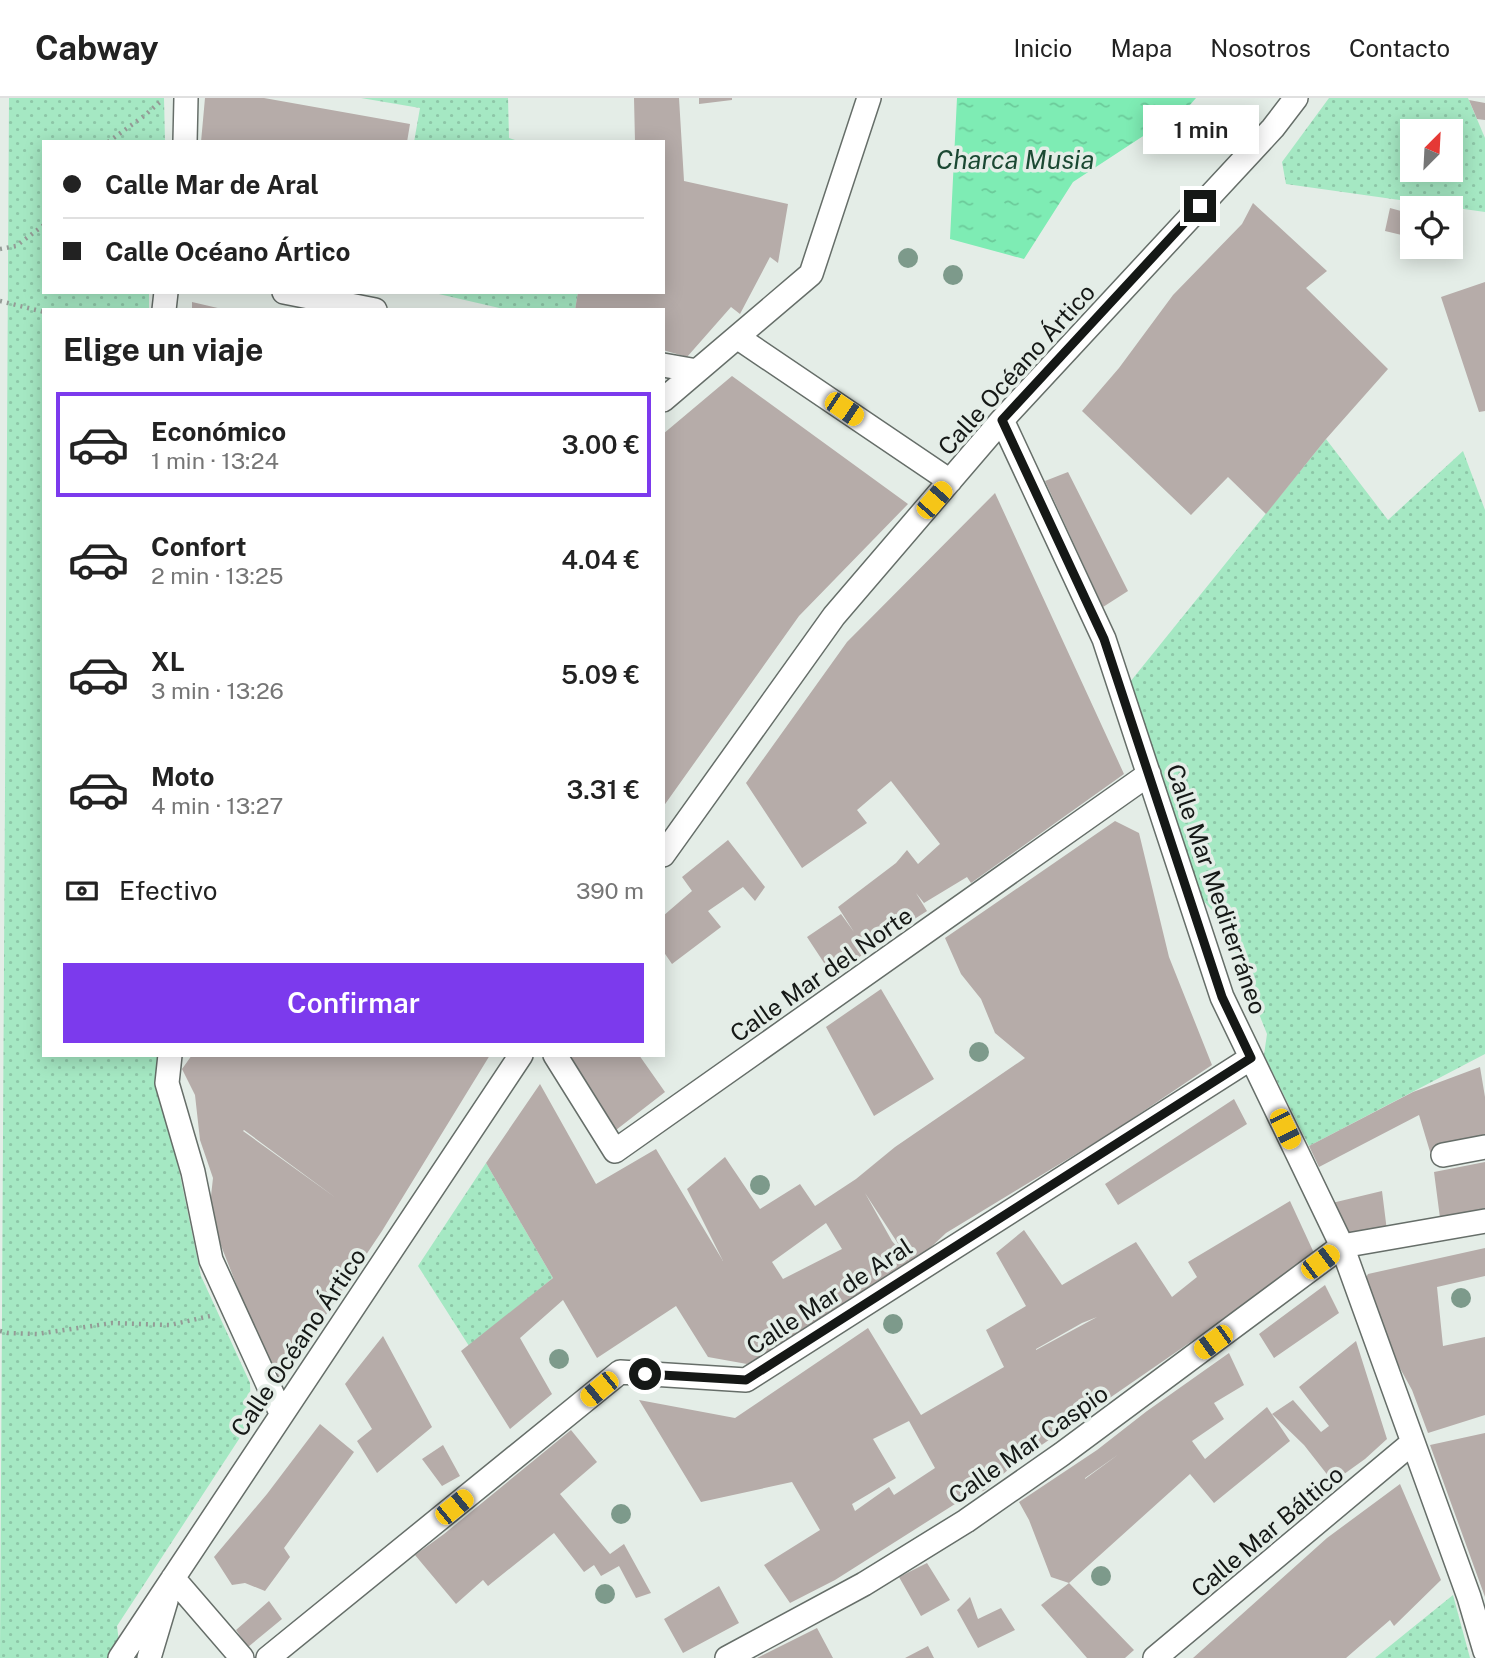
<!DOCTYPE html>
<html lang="es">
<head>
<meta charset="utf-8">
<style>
  body { margin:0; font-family:"Public Sans",sans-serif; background:#f6f6f6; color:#222; height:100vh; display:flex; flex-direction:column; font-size:26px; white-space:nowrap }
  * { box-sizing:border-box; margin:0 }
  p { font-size:23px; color:#767676 }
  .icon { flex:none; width:38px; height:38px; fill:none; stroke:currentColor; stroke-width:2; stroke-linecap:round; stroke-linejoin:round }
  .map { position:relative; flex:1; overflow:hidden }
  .drawer { position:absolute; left:42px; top:210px; width:623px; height:749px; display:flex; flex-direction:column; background:#fff; border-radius:0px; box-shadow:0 4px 18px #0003 }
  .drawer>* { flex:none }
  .guide { position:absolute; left:42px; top:42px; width:623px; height:154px; border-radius:0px; box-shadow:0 4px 18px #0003; display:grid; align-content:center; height:154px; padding:0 21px; background:#fff }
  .needle { width:46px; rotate:24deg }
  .tools { position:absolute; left:1400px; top:21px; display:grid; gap:14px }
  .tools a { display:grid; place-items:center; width:63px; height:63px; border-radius:0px; background:#fff; box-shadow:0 4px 18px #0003; font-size:35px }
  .end { position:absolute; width:32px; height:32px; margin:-16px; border:9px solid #151816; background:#fff; box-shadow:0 0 0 4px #fff }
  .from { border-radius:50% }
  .bubble { position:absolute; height:49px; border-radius:0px; background:#fff; box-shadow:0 4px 18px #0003; font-size:23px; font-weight:600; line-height:49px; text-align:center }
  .car { position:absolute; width:21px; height:42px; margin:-21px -10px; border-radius:9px; box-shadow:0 0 5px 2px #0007; background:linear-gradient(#f5c518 24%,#345 0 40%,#f5c518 0 76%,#345 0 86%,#f5c518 0) }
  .guide b { display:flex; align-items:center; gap:24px; height:66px; font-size:26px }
  .guide b+b { border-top:2px solid #e0e0e0 }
  .guide i { width:18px; height:18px; background:#222 }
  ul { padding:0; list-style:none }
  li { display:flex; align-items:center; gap:21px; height:105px; margin:0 14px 10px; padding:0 7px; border:4px solid transparent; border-radius:0px }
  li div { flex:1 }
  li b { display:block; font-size:26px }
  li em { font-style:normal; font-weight:600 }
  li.on { border-color:#7c3aed }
  li>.icon { width:63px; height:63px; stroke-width:1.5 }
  h2 { padding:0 21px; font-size:32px; line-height:84px }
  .pay { display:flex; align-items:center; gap:18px; height:77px; padding:0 21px; font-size:26px }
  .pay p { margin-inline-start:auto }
  .cta { display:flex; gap:14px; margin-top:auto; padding:14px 21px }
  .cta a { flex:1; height:80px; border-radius:0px; background:#7c3aed; color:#fff; font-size:28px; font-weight:600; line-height:80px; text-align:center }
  header { display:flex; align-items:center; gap:42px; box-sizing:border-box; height:98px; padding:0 35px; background:#fff; border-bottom:2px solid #e0e0e0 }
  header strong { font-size:33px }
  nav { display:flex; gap:38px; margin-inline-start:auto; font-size:24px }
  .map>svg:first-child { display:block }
  .grass { fill:url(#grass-dots); fill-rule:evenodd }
  .water { fill:url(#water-ripples) }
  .building { fill:#b6aca9; fill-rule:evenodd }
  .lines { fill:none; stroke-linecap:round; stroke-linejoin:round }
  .minor-casing { stroke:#666e69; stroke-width:26 }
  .path { stroke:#949b96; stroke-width:4.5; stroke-dasharray:2 5; stroke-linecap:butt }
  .minor { stroke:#fff; stroke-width:23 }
  .tree { fill:#7d9a8b }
  .route { stroke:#151816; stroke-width:9 }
  .labels { text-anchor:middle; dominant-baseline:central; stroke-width:7; stroke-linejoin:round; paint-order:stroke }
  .street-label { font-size:24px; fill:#151816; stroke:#e4ede7 }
  .water-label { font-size:26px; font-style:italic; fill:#1b4933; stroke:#e4ede7 }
</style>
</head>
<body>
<header>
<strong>Cabway</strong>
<nav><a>Inicio</a><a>Mapa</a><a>Nosotros</a><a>Contacto</a></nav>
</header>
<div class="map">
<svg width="1485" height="1560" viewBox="0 0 1485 1560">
  <defs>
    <pattern id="grass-dots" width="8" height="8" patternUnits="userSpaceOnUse" patternTransform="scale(1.75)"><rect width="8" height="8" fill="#a5e8c3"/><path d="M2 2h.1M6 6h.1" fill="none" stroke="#8dc6a7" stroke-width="1.8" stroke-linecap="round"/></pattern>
    <pattern id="water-ripples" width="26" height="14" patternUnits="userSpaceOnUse" patternTransform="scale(1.75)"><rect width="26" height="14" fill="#7eecb4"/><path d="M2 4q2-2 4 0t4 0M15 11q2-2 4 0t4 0" fill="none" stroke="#6cca9a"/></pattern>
  </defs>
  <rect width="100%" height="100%" fill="#e4ede7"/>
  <path class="grass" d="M9,0H164L165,44H44V194H149V212H44V957H165L173,1043L201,1178L250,1285L251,1314L239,1341L117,1528L121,1560H0Z
    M361,0H508L509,40L521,44H414L420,10Z
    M1329,0H1468L1485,40V114L1286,86L1282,64ZM1412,33H1451V72H1412Z
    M430,194H578L575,212H508Z
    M1326,341L1388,422L1463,353L1485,412V956L1309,1048L1264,957L1267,936L1222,823L1199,798L1130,584Z
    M486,1065L553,1180L469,1248L418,1168Z
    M1453,1497L1470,1560H1375Z"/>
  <path class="water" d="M957,0H1196L1189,8L1073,84L1024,161L950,141Z"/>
  <path class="building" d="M205,0H264L410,26L407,44H201Z
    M634,0H679L684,83L788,106L778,165L770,159L740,216L731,209L687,259L663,252V212H575L578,194H663V44H635Z
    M699,0H732V2L699,6Z
    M1469,2L1485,5V22L1477,21Z
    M1253,105L1327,173L1306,190L1388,271L1326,341L1266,416L1228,379L1191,417L1082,313L1119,270L1173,197L1242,126Z
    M1390,110L1412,116L1410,139L1385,133Z
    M1485,184V313L1479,314L1441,199Z
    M192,204L222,211V212H192Z
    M732,278L908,406L799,518L663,709V336Z
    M1068,374L1128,493L1103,509L1045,383Z
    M995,395L1124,676L971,785L967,779L924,805L916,795L927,813L905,827L896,821L863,845L868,852L834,880L807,839L841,816L854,834L838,809L896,765L907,752L918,766L940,746L891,683L857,712L867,725L802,770L746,685L847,544Z
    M1115,723L1139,735L1169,859L1212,967L1114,1033L946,1135L912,1167L864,1198L811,1226L747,1266L708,1259L676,1208L597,1260L563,1202L520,1240L552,1296L510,1331L461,1253L553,1180L486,1065L540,986L596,1086L656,1051L723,1163L687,1091L725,1059L760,1111L800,1086L815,1108L856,1081L895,1049L1025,960L995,935L981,901L961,876L945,840ZM865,1095L910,1164L892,1143ZM826,1125L842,1151L783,1181L772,1164Z
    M728,742L765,789L755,803L743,789L708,813L721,829L672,866L663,853V818L692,793L682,779Z
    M881,891L934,981L874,1018L826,929Z
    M192,957H490L382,1133L277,1290L220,1145L210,1107L213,1080L200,1042L195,997L182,971ZM244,1032L336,1100L243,1033Z
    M566,957H639L665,994L616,1032L586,990Z
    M1480,969L1485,999V1048L1431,1057L1419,1017L1319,1069L1309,1048L1413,994Z
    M1234,1001L1247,1026L1118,1107L1105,1086Z
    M1485,1064V1111L1440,1120L1434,1074Z
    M1382,1093L1387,1133L1348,1141L1332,1105Z
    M1290,1103L1314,1155L1224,1221L1017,1364L985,1392L955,1406L835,1482L790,1505L764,1467L820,1432L792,1384L701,1404L639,1302L735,1320L868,1230L921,1317L1004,1269L986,1232L1026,1208L996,1155L1024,1132L1062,1187L1136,1144L1172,1199L1197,1179L1188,1164ZM1097,1219L1036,1252V1251L1082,1225ZM909,1323L935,1370L894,1397L889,1389L855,1413L852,1406L896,1380L873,1341Z
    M1485,1150V1178L1437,1189L1443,1248L1485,1239V1317L1428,1335L1412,1292L1358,1194L1368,1176Z
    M1325,1187L1339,1215L1274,1260L1259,1236Z
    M383,1238L432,1329L377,1375L357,1343L372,1331L345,1286Z
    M1356,1243L1387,1341L1365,1361L1333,1384L1304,1347L1272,1316L1293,1302L1321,1334L1329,1328L1299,1289Z
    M1229,1255L1244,1287L1214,1305L1224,1321L1192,1343L1205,1361L1267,1309L1290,1343L1214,1405L1190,1376L1069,1485L1051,1479L1029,1422L1019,1404L1097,1352L1147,1313ZM1119,1356L1085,1381V1380Z
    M320,1326L354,1354L284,1450L290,1459L265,1493L245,1485L232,1487L214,1459L267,1396Z
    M571,1332L597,1364L560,1396L610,1456L624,1446L651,1495L636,1500L619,1468L601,1478L594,1467L584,1474L554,1435L488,1488L483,1482L456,1506L415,1457L444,1436Z
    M1485,1335V1499L1430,1347Z
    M443,1347L460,1378L442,1388L422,1361Z
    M1400,1386L1441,1482L1394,1528L1390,1522L1346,1560H1193L1327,1440Z
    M927,1465L950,1502L921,1518L899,1479Z
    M1069,1485L1134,1552L1125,1560H1087L1041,1507Z
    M719,1488L739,1525L683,1555L664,1521Z
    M970,1499L978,1521L1001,1510L1015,1532L978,1550L957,1512Z
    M269,1503L282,1521L248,1549L236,1532Z
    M817,1530L833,1560H757Z
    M928,1548L934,1560H905Z"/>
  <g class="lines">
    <g class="minor-casing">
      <path id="minor" d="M185,44L186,0
        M284,194L375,212
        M164,212L166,194
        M737,239L950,383
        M663,267L697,273
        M663,302L811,176L869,0
        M1002,322L1104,541L1222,899L1342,1148L1469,1499L1485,1553
        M663,757L834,518L1002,322L1273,30L1296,0
        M170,957L167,985L193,1074L211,1162L281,1315
        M555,957L615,1053L1149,676
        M1443,1057L1485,1049
        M173,1480L242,1560
        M120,1560L521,957
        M149,1560L166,1503
        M268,1560L620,1274L746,1282L1251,960
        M727,1560L864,1486L966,1423L1062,1356L1342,1148L1485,1123
        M1155,1560L1412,1345"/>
    </g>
    <path class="path" d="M108,44L144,18L160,4
      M0,151L16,148L44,127
      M0,203L44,214
      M0,1233L8,1235L37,1236L112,1225L170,1227L210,1218"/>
    <use href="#minor" class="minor"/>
  </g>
  <g class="tree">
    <circle cx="908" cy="160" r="10"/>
    <circle cx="953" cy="177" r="10"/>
    <circle cx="979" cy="954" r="10"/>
    <circle cx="760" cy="1087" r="10"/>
    <circle cx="1461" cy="1200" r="10"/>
    <circle cx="893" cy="1226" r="10"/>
    <circle cx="559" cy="1261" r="10"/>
    <circle cx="621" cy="1416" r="10"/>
    <circle cx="1101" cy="1478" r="10"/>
    <circle cx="605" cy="1496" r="10"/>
  </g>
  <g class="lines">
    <path class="route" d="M645,1276L746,1282L1251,960L1222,899L1104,541L1002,322L1200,108"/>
  </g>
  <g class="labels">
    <g class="street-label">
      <text transform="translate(1016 271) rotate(-48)">Calle Océano Ártico</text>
      <text transform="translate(1217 791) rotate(71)">Calle Mar Mediterráneo</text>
      <text transform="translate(821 876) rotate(-35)">Calle Mar del Norte</text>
      <text transform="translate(829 1198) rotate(-33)">Calle Mar de Aral</text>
      <text transform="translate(298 1244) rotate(-56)">Calle Océano Ártico</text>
      <text transform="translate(1028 1346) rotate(-35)">Calle Mar Caspio</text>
      <text transform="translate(1267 1433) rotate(-40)">Calle Mar Báltico</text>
    </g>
    <g class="water-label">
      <text x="1015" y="61">Charca Musia</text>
    </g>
  </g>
</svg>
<div class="tools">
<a><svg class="needle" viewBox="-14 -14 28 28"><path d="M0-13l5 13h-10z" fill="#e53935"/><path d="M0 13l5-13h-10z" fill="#767676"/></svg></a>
<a><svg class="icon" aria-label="locate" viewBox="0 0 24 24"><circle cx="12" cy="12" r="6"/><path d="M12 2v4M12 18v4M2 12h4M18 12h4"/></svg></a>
</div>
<i class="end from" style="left:645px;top:1276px"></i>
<i class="end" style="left:1200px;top:108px"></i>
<div class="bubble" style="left:1143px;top:7px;width:116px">1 min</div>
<i class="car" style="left:844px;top:311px;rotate:124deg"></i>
<i class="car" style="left:934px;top:402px;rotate:41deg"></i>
<i class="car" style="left:1285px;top:1031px;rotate:154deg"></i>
<i class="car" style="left:1320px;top:1164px;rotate:53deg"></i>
<i class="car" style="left:1213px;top:1244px;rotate:234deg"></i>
<i class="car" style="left:599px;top:1291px;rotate:231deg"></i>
<i class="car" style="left:454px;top:1409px;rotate:51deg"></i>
<div class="guide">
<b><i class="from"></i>Calle Mar de Aral</b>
<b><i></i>Calle Océano Ártico</b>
</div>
<section class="drawer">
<h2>Elige un viaje</h2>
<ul>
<li class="on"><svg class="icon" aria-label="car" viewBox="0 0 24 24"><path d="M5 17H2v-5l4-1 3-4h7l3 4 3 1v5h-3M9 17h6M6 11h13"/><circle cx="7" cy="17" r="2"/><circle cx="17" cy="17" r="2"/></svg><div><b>Económico</b><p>1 min · 13:24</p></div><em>3.00 €</em></li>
<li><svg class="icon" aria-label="car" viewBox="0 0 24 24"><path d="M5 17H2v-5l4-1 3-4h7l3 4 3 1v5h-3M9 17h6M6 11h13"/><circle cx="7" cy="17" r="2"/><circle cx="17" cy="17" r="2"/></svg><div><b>Confort</b><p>2 min · 13:25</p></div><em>4.04 €</em></li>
<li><svg class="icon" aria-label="car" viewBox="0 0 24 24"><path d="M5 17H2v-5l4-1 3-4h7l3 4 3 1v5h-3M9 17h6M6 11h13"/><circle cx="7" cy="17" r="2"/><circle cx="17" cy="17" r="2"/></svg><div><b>XL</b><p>3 min · 13:26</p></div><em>5.09 €</em></li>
<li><svg class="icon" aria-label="car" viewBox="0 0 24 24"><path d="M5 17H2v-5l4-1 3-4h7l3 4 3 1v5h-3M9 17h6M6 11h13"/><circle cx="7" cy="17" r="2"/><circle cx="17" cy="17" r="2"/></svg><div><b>Moto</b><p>4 min · 13:27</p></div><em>3.31 €</em></li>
</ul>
<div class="pay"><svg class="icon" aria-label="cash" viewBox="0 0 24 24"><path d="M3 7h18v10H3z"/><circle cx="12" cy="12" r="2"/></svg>Efectivo<p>390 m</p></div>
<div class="cta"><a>Confirmar</a></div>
</section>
</div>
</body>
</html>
